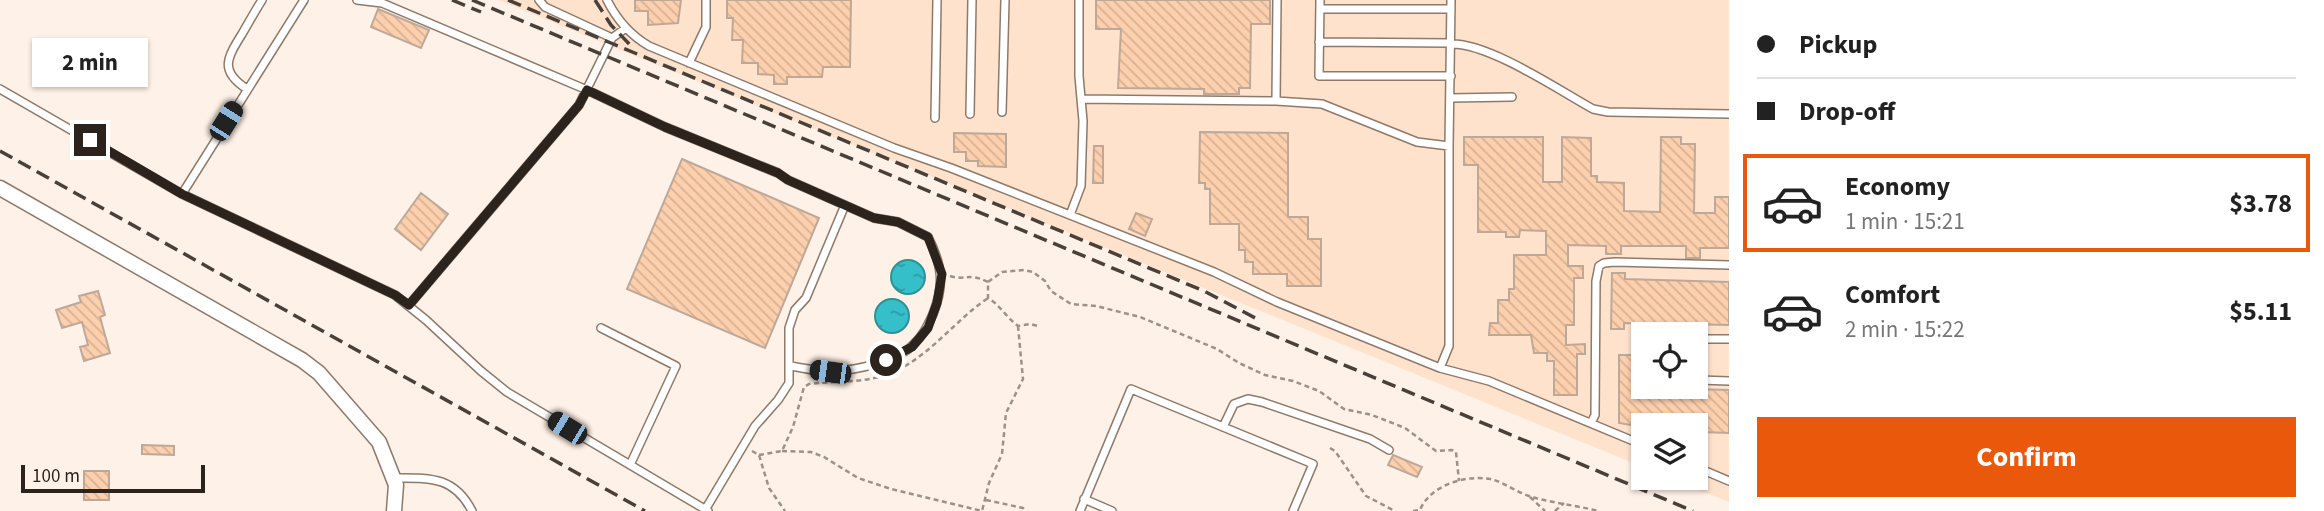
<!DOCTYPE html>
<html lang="en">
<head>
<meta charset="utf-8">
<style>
  body { margin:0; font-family:"Source Sans 3",sans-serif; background:#f6f6f6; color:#222; height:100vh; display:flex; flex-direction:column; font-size:26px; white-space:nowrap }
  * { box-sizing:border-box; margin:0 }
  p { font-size:23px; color:#767676 }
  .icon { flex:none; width:38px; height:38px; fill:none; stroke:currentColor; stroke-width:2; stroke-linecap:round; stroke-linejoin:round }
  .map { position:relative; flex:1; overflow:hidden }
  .drawer { display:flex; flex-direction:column; background:#fff; width:595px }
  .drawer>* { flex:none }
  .top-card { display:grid; align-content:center; height:154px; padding:0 28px; background:#fff }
  .buttons { position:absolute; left:1631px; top:322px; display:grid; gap:14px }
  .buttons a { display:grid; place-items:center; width:77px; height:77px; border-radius:0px; background:#fff; box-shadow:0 2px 5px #0004; font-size:35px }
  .scale { position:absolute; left:21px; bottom:18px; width:184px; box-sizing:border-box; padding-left:7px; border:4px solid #2c231d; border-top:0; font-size:19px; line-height:24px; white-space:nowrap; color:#2c231d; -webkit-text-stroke:5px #fef1e7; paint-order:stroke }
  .end { position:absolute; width:32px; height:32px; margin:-16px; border:9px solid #2c231d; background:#fff; box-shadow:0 0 0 4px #fff }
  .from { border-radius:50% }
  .bubble { position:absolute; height:49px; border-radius:0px; background:#fff; box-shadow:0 2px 5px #0004; font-size:23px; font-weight:700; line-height:49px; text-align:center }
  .car { position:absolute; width:21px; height:42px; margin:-21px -10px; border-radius:9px; box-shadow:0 0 5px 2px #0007; background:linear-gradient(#222 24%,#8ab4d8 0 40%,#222 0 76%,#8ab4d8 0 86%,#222 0) }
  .top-card b { display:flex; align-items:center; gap:24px; height:66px; font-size:26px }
  .top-card b+b { border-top:2px solid #e0e0e0 }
  .top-card i { width:18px; height:18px; background:#222 }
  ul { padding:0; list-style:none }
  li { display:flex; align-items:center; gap:21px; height:98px; margin:0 14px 10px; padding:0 14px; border:4px solid transparent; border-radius:0px }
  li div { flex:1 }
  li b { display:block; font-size:26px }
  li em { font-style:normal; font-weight:700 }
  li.on { border-color:#ea580c }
  li>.icon { width:63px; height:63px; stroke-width:1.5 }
  .cta { display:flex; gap:14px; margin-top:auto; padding:14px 28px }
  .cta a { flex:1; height:80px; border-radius:0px; background:#ea580c; color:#fff; font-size:28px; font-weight:700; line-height:80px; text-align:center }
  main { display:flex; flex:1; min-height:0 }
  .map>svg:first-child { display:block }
  .built { fill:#ffe2cc; fill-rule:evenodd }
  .water { fill:url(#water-ripples); stroke:#329095; stroke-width:2 }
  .building { fill:url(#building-back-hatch); stroke:#bea999; stroke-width:2 }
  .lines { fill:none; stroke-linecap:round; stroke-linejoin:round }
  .lane-casing { stroke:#8e7a6b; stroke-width:10 }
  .street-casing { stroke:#8e7a6b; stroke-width:17 }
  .path { stroke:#9d928a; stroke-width:2.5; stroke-dasharray:5 3.5; stroke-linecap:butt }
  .lane { stroke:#fff; stroke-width:7 }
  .street { stroke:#fff; stroke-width:14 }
  .rail { stroke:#4a403a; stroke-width:3.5; stroke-dasharray:14 7; stroke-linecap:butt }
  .route { stroke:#2c231d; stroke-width:9 }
</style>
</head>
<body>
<main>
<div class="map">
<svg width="1729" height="511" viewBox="0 0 1729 511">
  <defs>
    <pattern id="water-ripples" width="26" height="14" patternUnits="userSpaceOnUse" patternTransform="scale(1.75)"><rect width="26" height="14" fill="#35bfc9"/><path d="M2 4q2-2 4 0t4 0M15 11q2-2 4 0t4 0" fill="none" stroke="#2d9ba3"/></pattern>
    <pattern id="building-back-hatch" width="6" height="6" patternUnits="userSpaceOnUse" patternTransform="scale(1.75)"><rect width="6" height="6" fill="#fccfad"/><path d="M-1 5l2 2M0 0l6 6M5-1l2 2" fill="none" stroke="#d8b194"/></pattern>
  </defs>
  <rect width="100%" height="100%" fill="#fef1e7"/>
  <path class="built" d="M498,0H1729V502L1670,478H1696V425H1643V467ZM1643,334H1696V387H1643Z"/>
  <path class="water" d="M891 277a17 17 0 1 1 34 0a17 17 0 1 1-34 0Z
    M875 316a17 17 0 1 1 34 0a17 17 0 1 1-34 0Z"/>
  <path class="building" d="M635,0H681L678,23L648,25V11H635Z
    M727,0H851L850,67H823L822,77H787V84H774V75L758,74V63H742L743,40H732L733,18H727Z
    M1096,0H1270V24H1251L1250,88H1239V94H1204V89L1118,88L1121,29H1096Z
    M378,9L429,30L421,48L371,27Z
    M1200,132L1288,133V217H1308V239H1321V286H1287V274H1253V262H1245V250H1239V224H1210V189H1205V183H1199Z
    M954,133L1006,134V167L978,166V161H966V152H954Z
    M1464,137H1543V182H1562V137L1591,138V176H1597V182L1624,183V211L1660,212L1661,137H1681V144H1695L1694,213H1715V197H1729V248H1700V258H1686V246H1621V254H1606V246L1568,245V266H1583V278H1574V325H1566V345L1585,344V354H1577V395H1554V361H1547V353H1534L1531,335H1489L1490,323H1498V300H1509V289H1514V255H1546V231L1520,230L1519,237H1506V232H1478V165H1464Z
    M1094,146H1103V183H1093Z
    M682,159L819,218L765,348L627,289Z
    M421,193L448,214L421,250L395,229Z
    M1136,213L1152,219L1145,236L1129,229Z
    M1612,273H1625V279L1729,282V325L1680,324V334H1667L1668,324L1624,323V329H1611Z
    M98,291L105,315L100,317L110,353L84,361L80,347L88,345L82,322L62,328L56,310L81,302L79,296Z
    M1619,355H1643V387H1695V389L1729,390V433L1701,432V425H1676V415L1637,416V426L1619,423Z
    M142,445L174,446V455L142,454Z
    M1393,455L1422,467L1417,477L1388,465Z
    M84,471H109V500H84Z"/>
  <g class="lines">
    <g class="lane-casing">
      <path id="lane" d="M357,0L382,3L587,90L665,127L778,173L788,180L874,218L898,222L928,237C942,265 945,284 933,314C928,325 923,336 913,345C897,361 855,371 832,371C818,372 804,368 790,366
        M539,0L545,7L612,38L626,28
        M607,0C617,20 630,35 649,46L894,148L951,168L1214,272L1277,302L1440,368L1489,381L1643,445
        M1320,0L1319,76H1451
        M1320,9H1451
        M1319,42L1451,43
        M1451,44C1489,43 1557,89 1593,109L1608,112L1729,114
        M689,63L706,27V0
        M0,89L182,194L395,295L426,320L481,371L507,392L708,511
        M247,89C219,71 227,58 242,34C249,22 255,11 262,0
        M1450,98L1512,97
        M1081,99L1276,101L1322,104L1417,142L1449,146L1451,0
        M1276,101L1277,0
        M1002,112L1005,0
        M970,114L972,0
        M935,118L937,0
        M182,194L304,0
        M1070,215L1081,186L1083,121L1079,76V0
        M409,305L579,105L612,38
        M601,328L676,366L630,465
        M1696,339H1729
        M1440,368L1449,346V146
        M1699,380L1729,381
        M1591,423L1595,415L1596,281L1599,266L1604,263L1615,262L1729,265
        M1223,427L1234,404L1248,399L1262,402L1370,439L1389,450
        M1696,467L1729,481
        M394,478C430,478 454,476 472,511
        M1084,499L1112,511
        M705,510L755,426L778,400L789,383V328L795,310L806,298L845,205
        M1080,511L1131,389L1313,464L1293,511"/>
    </g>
    <g class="street-casing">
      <path id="street" d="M0,188L302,360L319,373L379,442L396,485L394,511"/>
    </g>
    <path class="path" d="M950,276C967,281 968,272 988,282V298C1000,305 1006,317 1018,326L1030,324L1038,326
      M988,282L1002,272L1024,270L1033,272L1045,281L1051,291L1071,304L1096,306L1140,317L1217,349L1239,363L1265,375L1293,381L1319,391L1344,409L1372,415L1405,428L1436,451L1452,450L1456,452L1459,481
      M1330,448L1335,451L1366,496L1395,511
      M752,451L759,455L769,488L785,511
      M782,451L811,452L824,457L858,478L891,489L982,511L989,483L1002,454L1006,413L1023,379L1018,326
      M759,455L782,451L793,427L804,387L809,384C833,381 855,383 879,377C924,365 951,323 988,298
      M1530,497L1545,511
      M986,500L1023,508L1026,511
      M1413,511L1420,510C1430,485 1468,473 1494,480C1506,484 1517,492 1529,496C1551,503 1575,505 1598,511
      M1555,511L1564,503"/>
    <use href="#lane" class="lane"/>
    <use href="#street" class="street"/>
    <path class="rail" d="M452,0L481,12
      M472,0L1693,511
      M508,0L1204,291L1261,321
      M595,0L611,25L634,49
      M0,151L645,511"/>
  </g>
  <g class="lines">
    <path class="route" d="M90,140L182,194L395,295L409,305L579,105L587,90L665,127L778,173L788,180L874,218L898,222L928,237L942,274L937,303L928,328L912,347L886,360"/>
  </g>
</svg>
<div class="buttons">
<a><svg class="icon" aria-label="locate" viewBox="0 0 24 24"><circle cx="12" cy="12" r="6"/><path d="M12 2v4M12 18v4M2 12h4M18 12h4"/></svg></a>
<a><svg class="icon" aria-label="layers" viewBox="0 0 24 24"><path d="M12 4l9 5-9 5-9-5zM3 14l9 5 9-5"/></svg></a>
</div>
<div class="scale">100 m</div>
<i class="end from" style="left:886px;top:360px"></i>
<i class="end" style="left:90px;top:140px"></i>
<div class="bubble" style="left:32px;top:38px;width:116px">2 min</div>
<i class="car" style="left:226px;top:121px;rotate:32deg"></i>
<i class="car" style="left:830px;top:372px;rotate:278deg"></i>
<i class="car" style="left:567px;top:428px;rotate:301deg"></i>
</div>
<section class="drawer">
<div class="top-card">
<b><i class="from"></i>Pickup</b>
<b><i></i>Drop-off</b>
</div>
<ul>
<li class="on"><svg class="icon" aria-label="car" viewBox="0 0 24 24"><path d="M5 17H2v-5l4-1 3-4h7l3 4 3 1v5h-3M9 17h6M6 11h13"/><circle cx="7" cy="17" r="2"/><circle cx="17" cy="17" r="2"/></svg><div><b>Economy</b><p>1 min · 15:21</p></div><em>$3.78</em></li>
<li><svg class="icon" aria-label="car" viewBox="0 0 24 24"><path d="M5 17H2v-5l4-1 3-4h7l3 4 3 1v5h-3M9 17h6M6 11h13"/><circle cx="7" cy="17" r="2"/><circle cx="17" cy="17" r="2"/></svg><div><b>Comfort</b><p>2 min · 15:22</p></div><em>$5.11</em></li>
</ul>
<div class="cta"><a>Confirm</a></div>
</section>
</main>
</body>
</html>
